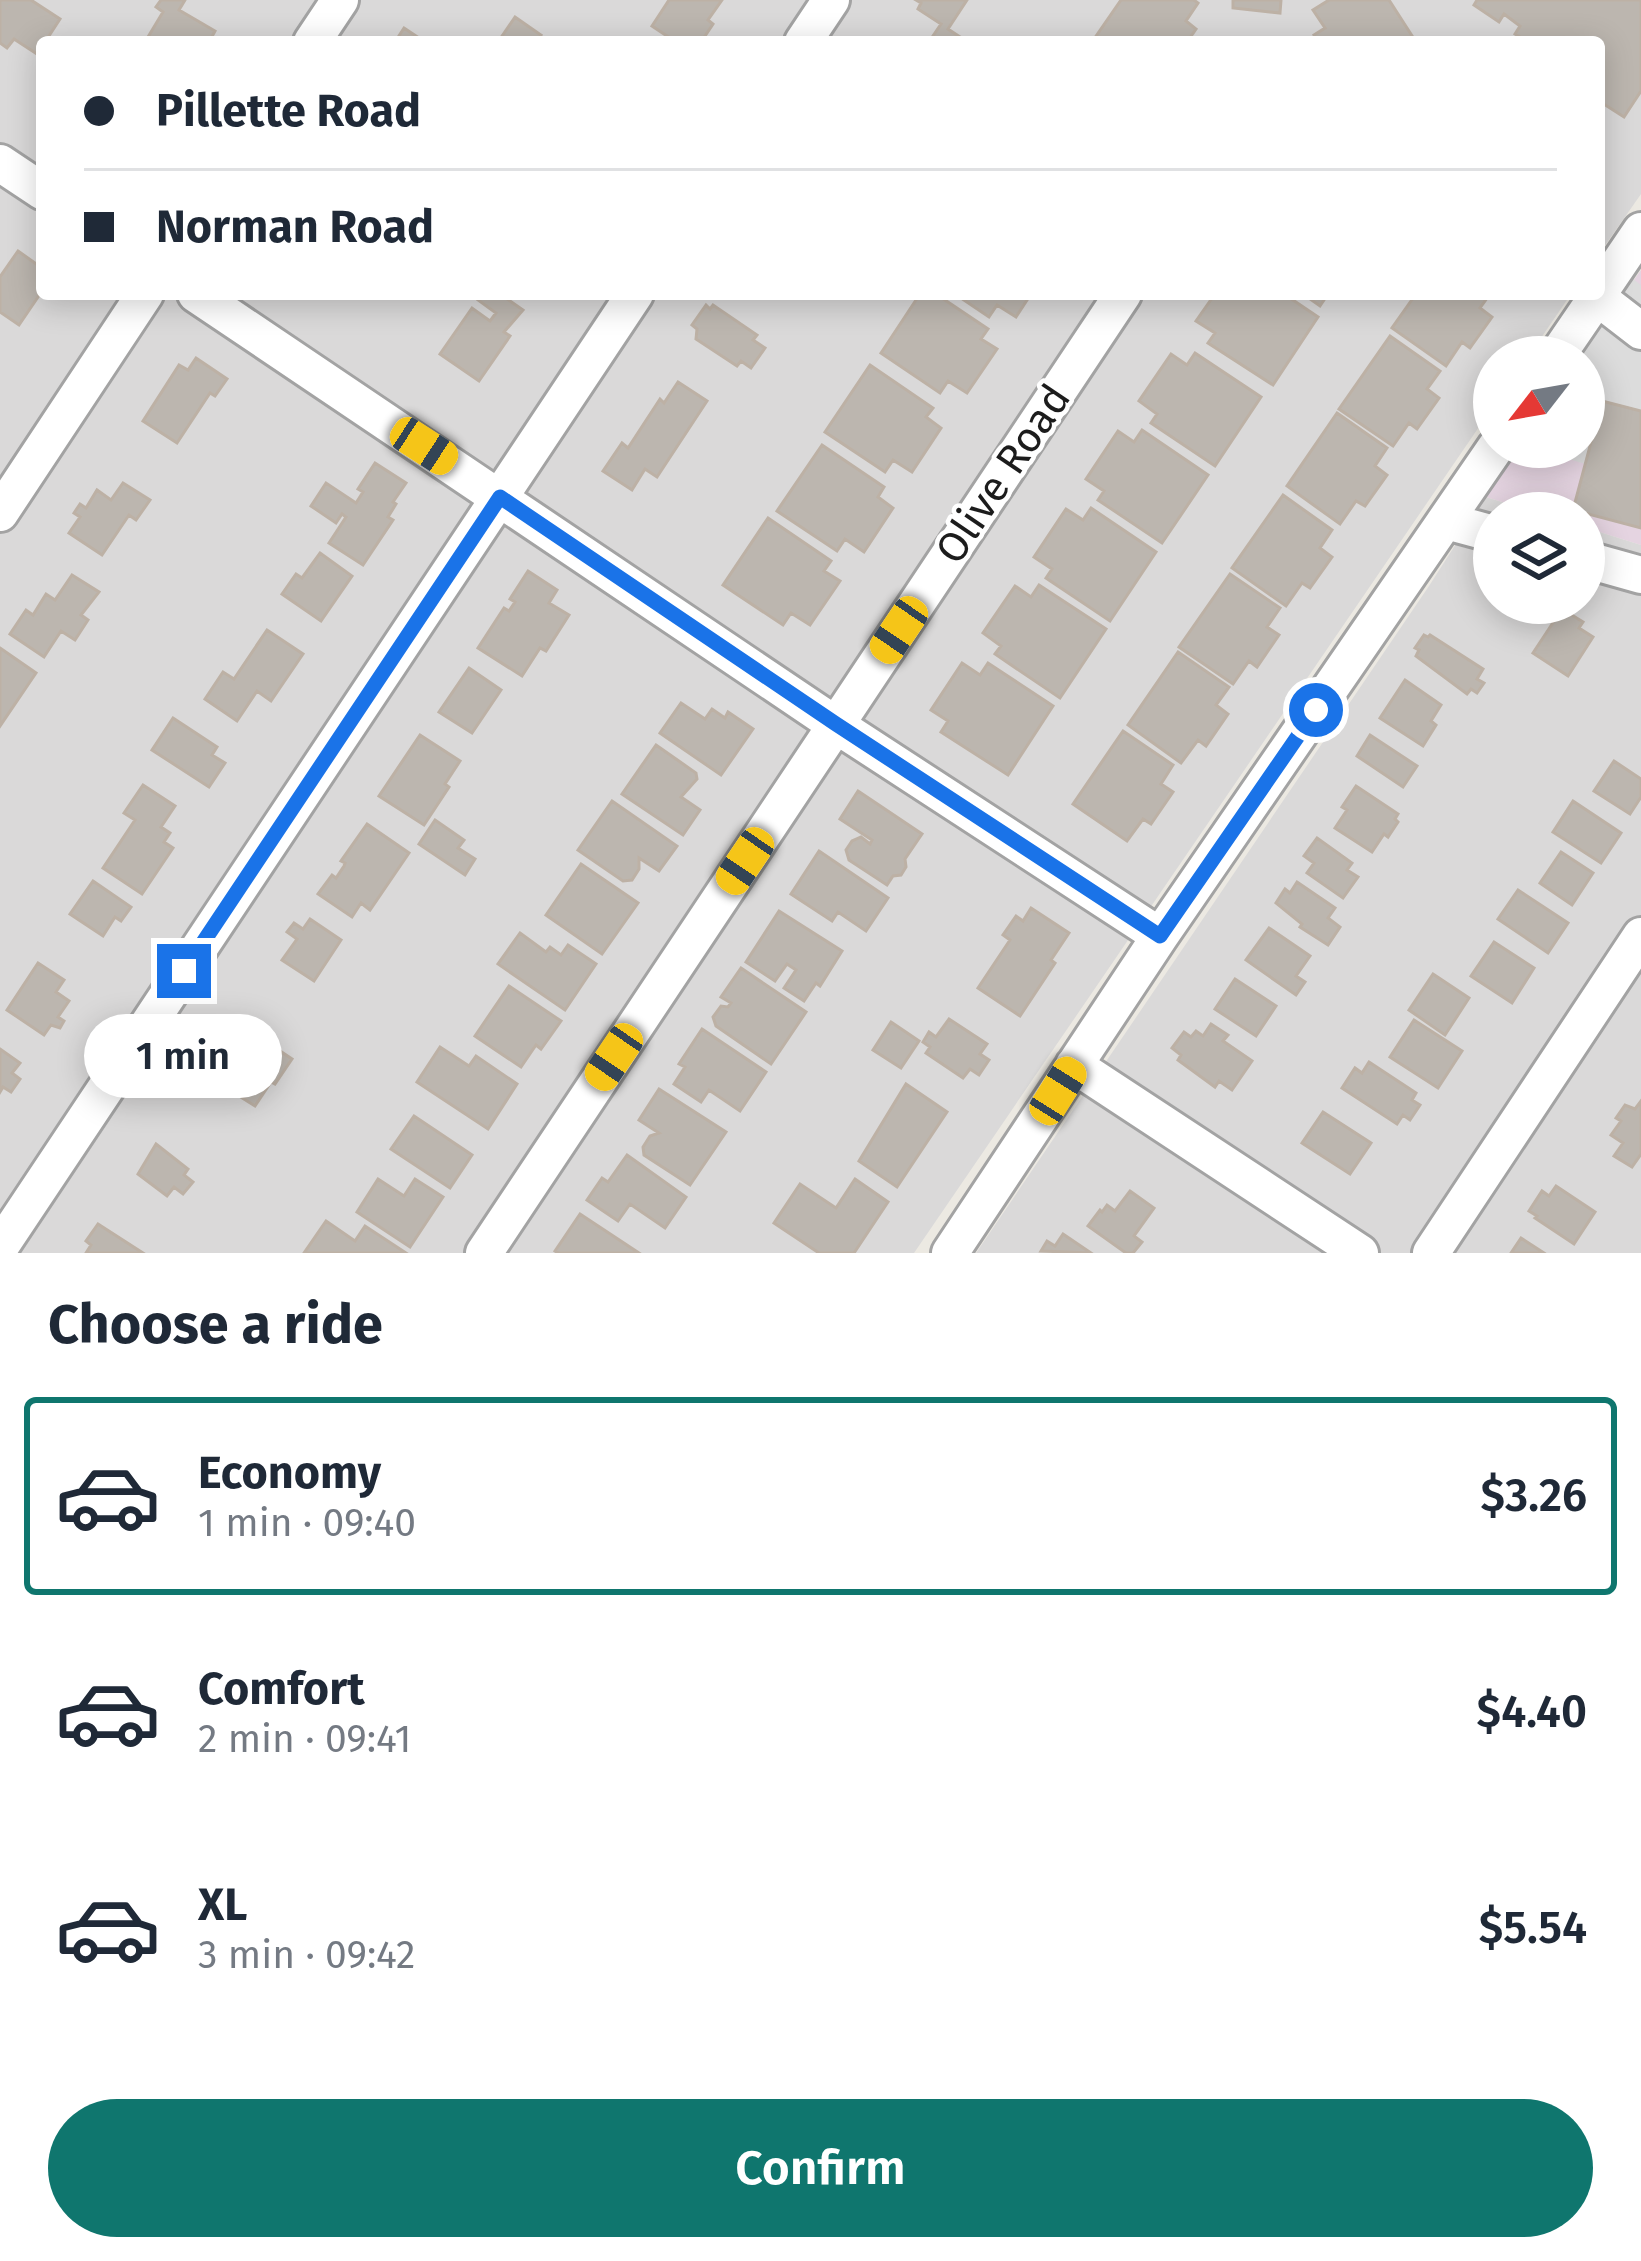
<!DOCTYPE html>
<html lang="en">
<head>
<meta charset="utf-8">
<style>
  body { margin:0; font-family:"Fira Sans",sans-serif; background:#f6f6f7; color:#1f2937; height:100vh; display:flex; flex-direction:column; font-size:45px; white-space:nowrap }
  * { box-sizing:border-box; margin:0 }
  p { font-size:39px; color:#747a83 }
  .icon { flex:none; width:66px; height:66px; fill:none; stroke:currentColor; stroke-width:2; stroke-linecap:round; stroke-linejoin:round }
  .map { position:relative; height:1253px; overflow:hidden }
  .sheet { display:flex; flex-direction:column; background:#fff; flex:1 }
  .sheet>* { flex:none }
  .top-card { position:absolute; left:36px; top:36px; width:1569px; height:264px; border-radius:12px; box-shadow:0 6px 30px #0003; display:grid; align-content:center; height:264px; padding:0 48px; background:#fff }
  .needle { width:78px; rotate:239deg }
  .controls { position:absolute; left:1473px; top:336px; display:grid; gap:24px }
  .controls a { display:grid; place-items:center; width:132px; height:132px; border-radius:50%; background:#fff; box-shadow:0 6px 30px #0003; font-size:60px }
  .end { position:absolute; width:54px; height:54px; margin:-27px; border:15px solid #1a73e8; background:#fff; box-shadow:0 0 0 6px #fff }
  .from { border-radius:50% }
  .bubble { position:absolute; height:84px; border-radius:42px; background:#fff; box-shadow:0 6px 30px #0003; font-size:39px; font-weight:600; line-height:84px; text-align:center }
  .car { position:absolute; width:36px; height:72px; margin:-36px -18px; border-radius:15px; box-shadow:0 0 9px 3px #0007; background:linear-gradient(#f5c518 24%,#345 0 40%,#f5c518 0 76%,#345 0 86%,#f5c518 0) }
  .top-card b { display:flex; align-items:center; gap:42px; height:114px; font-size:45px }
  .top-card b+b { border-top:3px solid #e0e1e3 }
  .top-card i { width:30px; height:30px; background:#1f2937 }
  ul { padding:0; list-style:none }
  li { display:flex; align-items:center; gap:36px; height:198px; margin:0 24px 18px; padding:0 24px; border:6px solid transparent; border-radius:12px }
  li div { flex:1 }
  li b { display:block; font-size:45px }
  li em { font-style:normal; font-weight:600 }
  li.active { border-color:#0f766e }
  li>.icon { width:108px; height:108px; stroke-width:1.5 }
  h2 { padding:0 48px; font-size:54px; line-height:144px }
  .button { display:flex; gap:24px; margin-top:auto; padding:24px 48px }
  .button a { flex:1; height:138px; border-radius:72px; background:#0f766e; color:#fff; font-size:48px; font-weight:600; line-height:138px; text-align:center }
  .map>svg:first-child { display:block }
  .residential { fill:#dad9d9 }
  .industrial { fill:#e5d4e1 }
  .parking { fill:#dcdcdc }
  .building { fill:#bcb6af; stroke:#bdb1a5; stroke-width:3 }
  .lines { fill:none; stroke-linecap:round; stroke-linejoin:round }
  .minor-casing { stroke:#a3a3a3; stroke-width:42 }
  .minor { stroke:#fff; stroke-width:36 }
  .route { stroke:#1a73e8; stroke-width:15 }
  .labels { text-anchor:middle; dominant-baseline:central; stroke-width:9; stroke-linejoin:round; paint-order:stroke }
  .street-label { font-size:42px; fill:#1c1c1c; stroke:#fff }
</style>
</head>
<body>
<div class="map">
<svg width="1641" height="1253" viewBox="0 0 1641 1253">
  <rect width="100%" height="100%" fill="#ece9e2"/>
  <path class="residential" d="M0,0H1641V194L1599,254V42H42V294H1571L1528,357H1494V405L914,1253H0Z
    M1486,497L1538,513H1494V603H1584V527L1641,545V1253H976L1429,586Z"/>
  <path class="industrial" d="M1641,270V545L1584,527V513H1538L1486,497L1518,447H1584V357H1579Z"/>
  <path class="parking" d="M1633,279L1641,285V411L1585,464L1530,447H1584V357H1579Z"/>
  <path class="building" d="M0,0H31L60,19L45,42H42L37,54L14,39L7,48L0,43Z
    M161,0H185L179,10L215,31L209,42H145L163,12L156,7Z
    M669,0H722L708,20L713,24L701,42H676L652,26Z
    M916,0H967L948,29L963,39L961,42H935L931,39L941,24L918,9L921,3Z
    M1121,0H1194L1198,3L1186,21L1196,29L1187,42H1092Z
    M1233,0H1281L1280,13L1233,8Z
    M1329,0H1389L1416,42H1318L1314,35L1325,28L1313,10Z
    M1477,0H1641V91L1624,117L1599,101V42H1528L1515,34L1520,26L1504,14L1499,22L1474,5Z
    M515,17L541,35L536,42H498Z
    M404,28L425,42H395Z
    M18,251L42,268V291L19,325L0,312V277Z
    M482,294H500L523,310L504,332L510,336L479,381L440,354L472,308L490,321L496,313L478,300Z
    M920,294H936L988,329L981,339L997,349L967,393L948,381L940,393L881,353Z
    M955,294H1031L1016,317L997,305L989,317Z
    M1215,294H1284L1318,317L1273,385L1208,343L1215,333L1196,321Z
    M1303,294H1328L1320,306Z
    M1416,294H1490L1480,308L1492,317L1470,348L1462,342L1446,366L1392,328Z
    M706,305L710,309L713,305L757,335L753,340L765,348L751,368L741,361L737,366L696,339L697,329L692,325Z
    M1390,336L1440,371L1427,389L1439,398L1417,429L1409,423L1393,446L1339,409Z
    M1195,353L1261,397L1215,466L1151,423L1157,414L1139,401L1171,354L1187,365Z
    M196,358L227,379L215,396L210,393L177,443L143,421L179,365L188,370Z
    M870,365L933,408L926,417L941,428L912,472L893,460L885,472L825,432Z
    M678,382L707,401L657,477L645,469L632,490L603,471L622,443L628,448L660,399L664,403Z
    M1602,401L1641,411V528L1573,510Z
    M1337,413L1387,448L1375,466L1387,475L1365,506L1356,501L1340,524L1287,486Z
    M1142,430L1208,475L1162,543L1098,500L1104,491L1086,479L1118,431L1134,442Z
    M822,445L884,487L878,497L893,508L864,552L845,539L837,551L777,511Z
    M375,463L406,483L393,502L396,504L388,517L393,520L363,565L329,543L346,517L342,514L336,523L311,506L326,483L356,503L363,492L358,489Z
    M123,483L150,500L136,520L129,515L102,555L69,533L80,517L74,513L80,504L86,508L97,490L111,500Z
    M1283,495L1332,530L1320,548L1332,557L1310,588L1302,583L1286,606L1232,568Z
    M1091,508L1156,552L1110,621L1046,578L1052,569L1034,557L1066,509L1083,520Z
    M768,518L831,561L824,571L840,581L810,625L791,613L783,625L723,585Z
    M320,553L352,576L321,621L282,594L296,574L302,578Z
    M528,571L557,590L549,603L569,615L546,651L540,648L522,676L478,648L504,608L509,611L515,602L510,599Z
    M1230,574L1280,608L1267,627L1279,635L1257,667L1249,661L1233,684L1179,647Z
    M72,575L99,592L81,615L88,620L75,640L61,631L44,657L10,634L26,610L33,615L46,594L55,600Z
    M1039,585L1106,629L1060,698L995,654L1001,646L983,633L1015,586L1031,597Z
    M1562,609L1583,622L1579,628L1593,637L1568,676L1533,653Z
    M267,630L303,654L271,701L257,691L237,721L205,699L223,672L234,679Z
    M1424,635L1428,637L1430,635L1483,669L1477,679L1484,683L1477,693L1471,689L1467,694L1416,656L1419,650L1415,648Z
    M0,648L36,673L0,726Z
    M1178,652L1229,687L1216,705L1228,714L1206,746L1198,740L1181,763L1128,725Z
    M962,663L980,675L988,663L1053,706L1008,775L941,732L948,721L931,710Z
    M469,668L501,690L472,733L439,712Z
    M1405,680L1441,705L1431,721L1436,725L1423,746L1380,718Z
    M681,703L705,719L712,709L725,718L728,712L753,729L721,775L660,733Z
    M173,718L217,747L212,755L225,763L209,787L152,750Z
    M1123,731L1173,765L1161,784L1173,792L1151,824L1143,819L1127,841L1073,804Z
    M420,735L460,761L445,784L449,787L424,825L379,796Z
    M1370,735L1417,766L1403,787L1357,756Z
    M656,745L696,773L697,779L681,797L700,810L683,835L622,794Z
    M1614,761L1641,779V797L1630,814L1594,791Z
    M143,785L175,806L161,827L170,833L164,842L173,848L142,894L103,868L135,820L124,813Z
    M1356,786L1398,814L1395,819L1398,822L1388,837L1384,834L1372,852L1335,828L1347,810L1342,807Z
    M858,791L922,834L905,859L906,867L901,875L893,876L887,885L849,860L846,850L852,841L861,837L870,844L872,840L840,819Z
    M612,801L677,846L659,871L639,858V869L632,880L623,881L578,850Z
    M1573,801L1621,833L1601,863L1553,832Z
    M435,820L464,840L458,848L475,859L465,875L419,844Z
    M367,824L409,853L370,910L361,903L352,917L318,894L332,875L336,878L344,866L345,863L341,861Z
    M1317,838L1352,863L1347,870L1358,877L1343,898L1307,873L1314,863L1304,856Z
    M819,851L888,898L866,931L838,912L832,921L791,894Z
    M1561,852L1593,873L1572,905L1540,883Z
    M581,864L638,903L602,954L546,915Z
    M93,881L131,907L121,921L115,917L103,936L70,914Z
    M1297,882L1335,908L1328,918L1340,927L1328,945L1300,927L1302,924L1276,903L1285,889L1290,893Z
    M1518,890L1568,923L1548,953L1498,919Z
    M1031,908L1069,933L1051,960L1055,963L1020,1016L978,988L1010,940L1003,935L1016,916L1023,921Z
    M779,911L842,951L820,986L816,983L804,1001L784,988L796,970L787,964L775,981L746,962Z
    M310,919L341,940L314,981L282,960L297,939L287,932L294,923L303,929Z
    M1269,928L1310,956L1296,976L1305,982L1296,995L1246,960Z
    M520,933L546,952L550,947L561,955L568,945L596,964L565,1010L498,964Z
    M1494,942L1534,968L1512,1003L1471,976Z
    M38,963L64,980L56,992L69,1001L58,1017L64,1021L60,1028L51,1025L44,1035L7,1010Z
    M741,968L806,1012L771,1064L716,1026L713,1017L721,1006L728,1007L731,1003L721,997Z
    M1433,974L1469,998L1445,1035L1409,1010Z
    M1235,979L1276,1006L1256,1036L1215,1009Z
    M509,986L561,1021L541,1049L536,1045L521,1067L475,1036Z
    M949,1019L987,1044L980,1054L989,1060L979,1075L970,1069L963,1078L926,1053L930,1047L923,1042L929,1032L936,1037Z
    M1414,1020L1462,1051L1438,1088L1390,1057Z
    M891,1022L919,1041L901,1068L873,1050Z
    M1211,1024L1228,1035L1223,1041L1252,1061L1232,1090L1219,1081L1215,1087L1178,1060L1181,1055L1172,1048L1184,1032L1191,1037L1196,1031L1203,1036Z
    M241,1025L292,1059L275,1084L271,1082L255,1106L228,1089L239,1072L230,1065L231,1062L215,1051L230,1029L236,1033Z
    M702,1029L766,1072L740,1111L709,1090L701,1102L674,1084L685,1067L679,1064Z
    M440,1047L469,1066L476,1056L517,1084L488,1129L417,1082Z
    M0,1049L20,1063L12,1073L20,1079L11,1092L3,1087L0,1092Z
    M1369,1062L1416,1093L1412,1100L1420,1105L1410,1120L1403,1115L1397,1124L1342,1088L1355,1068L1362,1073Z
    M906,1084L947,1112L897,1187L859,1161Z
    M659,1089L726,1132L690,1185L644,1155L643,1147L650,1136L659,1133L639,1120Z
    M1641,1101V1154L1632,1167L1614,1156L1623,1143L1611,1135L1621,1121L1616,1118L1625,1105L1635,1109Z
    M1323,1112L1371,1143L1350,1174L1302,1143Z
    M414,1116L472,1155L450,1188L391,1149Z
    M156,1144L188,1169L184,1175L193,1182L183,1194L174,1187L167,1196L138,1174Z
    M627,1155L686,1197L665,1228L630,1204L618,1221L587,1200L602,1178L608,1182Z
    M378,1179L404,1196L415,1179L443,1197L410,1247L357,1212Z
    M855,1179L888,1202L854,1253H819L774,1223L800,1184L836,1208Z
    M1556,1186L1595,1212L1574,1244L1535,1218L1537,1216L1529,1211L1542,1191L1549,1196Z
    M1130,1191L1154,1208L1134,1236L1142,1242L1133,1253H1126L1088,1226L1100,1210L1102,1212L1107,1205L1115,1211Z
    M580,1214L639,1253H558L555,1251Z
    M326,1221L355,1241L365,1226L406,1253H304Z
    M98,1224L143,1253H86L91,1245L86,1241Z
    M1063,1234L1091,1253L1041,1251L1047,1241L1055,1246Z
    M1521,1238L1544,1253H1511Z"/>
  <g class="lines">
    <g class="minor-casing">
      <path id="minor" d="M312,42L340,0
        M803,42L831,0
        M0,163L42,191
        M1599,293L1641,231
        M196,294L836,725L1160,936
        M1597,297L1641,331
        M1556,357L1599,294
        M0,513L145,294
        M1446,521L1494,534
        M1584,559L1641,575
        M1074,1065L1360,1253
        M0,1247L635,294
        M484,1253L1123,294
        M950,1253L1160,936L1496,447
        M1431,1253L1641,936"/>
    </g>
    <use href="#minor" class="minor"/>
  </g>
  <g class="lines">
    <path class="route" d="M184,971L500,497L836,724L1160,936L1316,710"/>
  </g>
  <g class="labels">
    <g class="street-label">
      <text transform="translate(1003 474) rotate(-56)">Olive Road</text>
    </g>
  </g>
</svg>
<div class="controls">
<a><svg class="needle" viewBox="-14 -14 28 28"><path d="M0-13l5 13h-10z" fill="#e53935"/><path d="M0 13l5-13h-10z" fill="#747a83"/></svg></a>
<a><svg class="icon" aria-label="layers" viewBox="0 0 24 24"><path d="M12 4l9 5-9 5-9-5zM3 14l9 5 9-5"/></svg></a>
</div>
<i class="end from" style="left:1316px;top:710px"></i>
<i class="end" style="left:184px;top:971px"></i>
<div class="bubble" style="left:84px;top:1014px;width:198px">1 min</div>
<i class="car" style="left:424px;top:446px;rotate:123deg"></i>
<i class="car" style="left:899px;top:630px;rotate:214deg"></i>
<i class="car" style="left:745px;top:861px;rotate:214deg"></i>
<i class="car" style="left:614px;top:1057px;rotate:214deg"></i>
<i class="car" style="left:1058px;top:1091px;rotate:32deg"></i>
<div class="top-card">
<b><i class="from"></i>Pillette Road</b>
<b><i></i>Norman Road</b>
</div>
</div>
<section class="sheet">
<h2>Choose a ride</h2>
<ul>
<li class="active"><svg class="icon" aria-label="car" viewBox="0 0 24 24"><path d="M5 17H2v-5l4-1 3-4h7l3 4 3 1v5h-3M9 17h6M6 11h13"/><circle cx="7" cy="17" r="2"/><circle cx="17" cy="17" r="2"/></svg><div><b>Economy</b><p>1 min · 09:40</p></div><em>$3.26</em></li>
<li><svg class="icon" aria-label="car" viewBox="0 0 24 24"><path d="M5 17H2v-5l4-1 3-4h7l3 4 3 1v5h-3M9 17h6M6 11h13"/><circle cx="7" cy="17" r="2"/><circle cx="17" cy="17" r="2"/></svg><div><b>Comfort</b><p>2 min · 09:41</p></div><em>$4.40</em></li>
<li><svg class="icon" aria-label="car" viewBox="0 0 24 24"><path d="M5 17H2v-5l4-1 3-4h7l3 4 3 1v5h-3M9 17h6M6 11h13"/><circle cx="7" cy="17" r="2"/><circle cx="17" cy="17" r="2"/></svg><div><b>XL</b><p>3 min · 09:42</p></div><em>$5.54</em></li>
</ul>
<div class="button"><a>Confirm</a></div>
</section>
</body>
</html>
